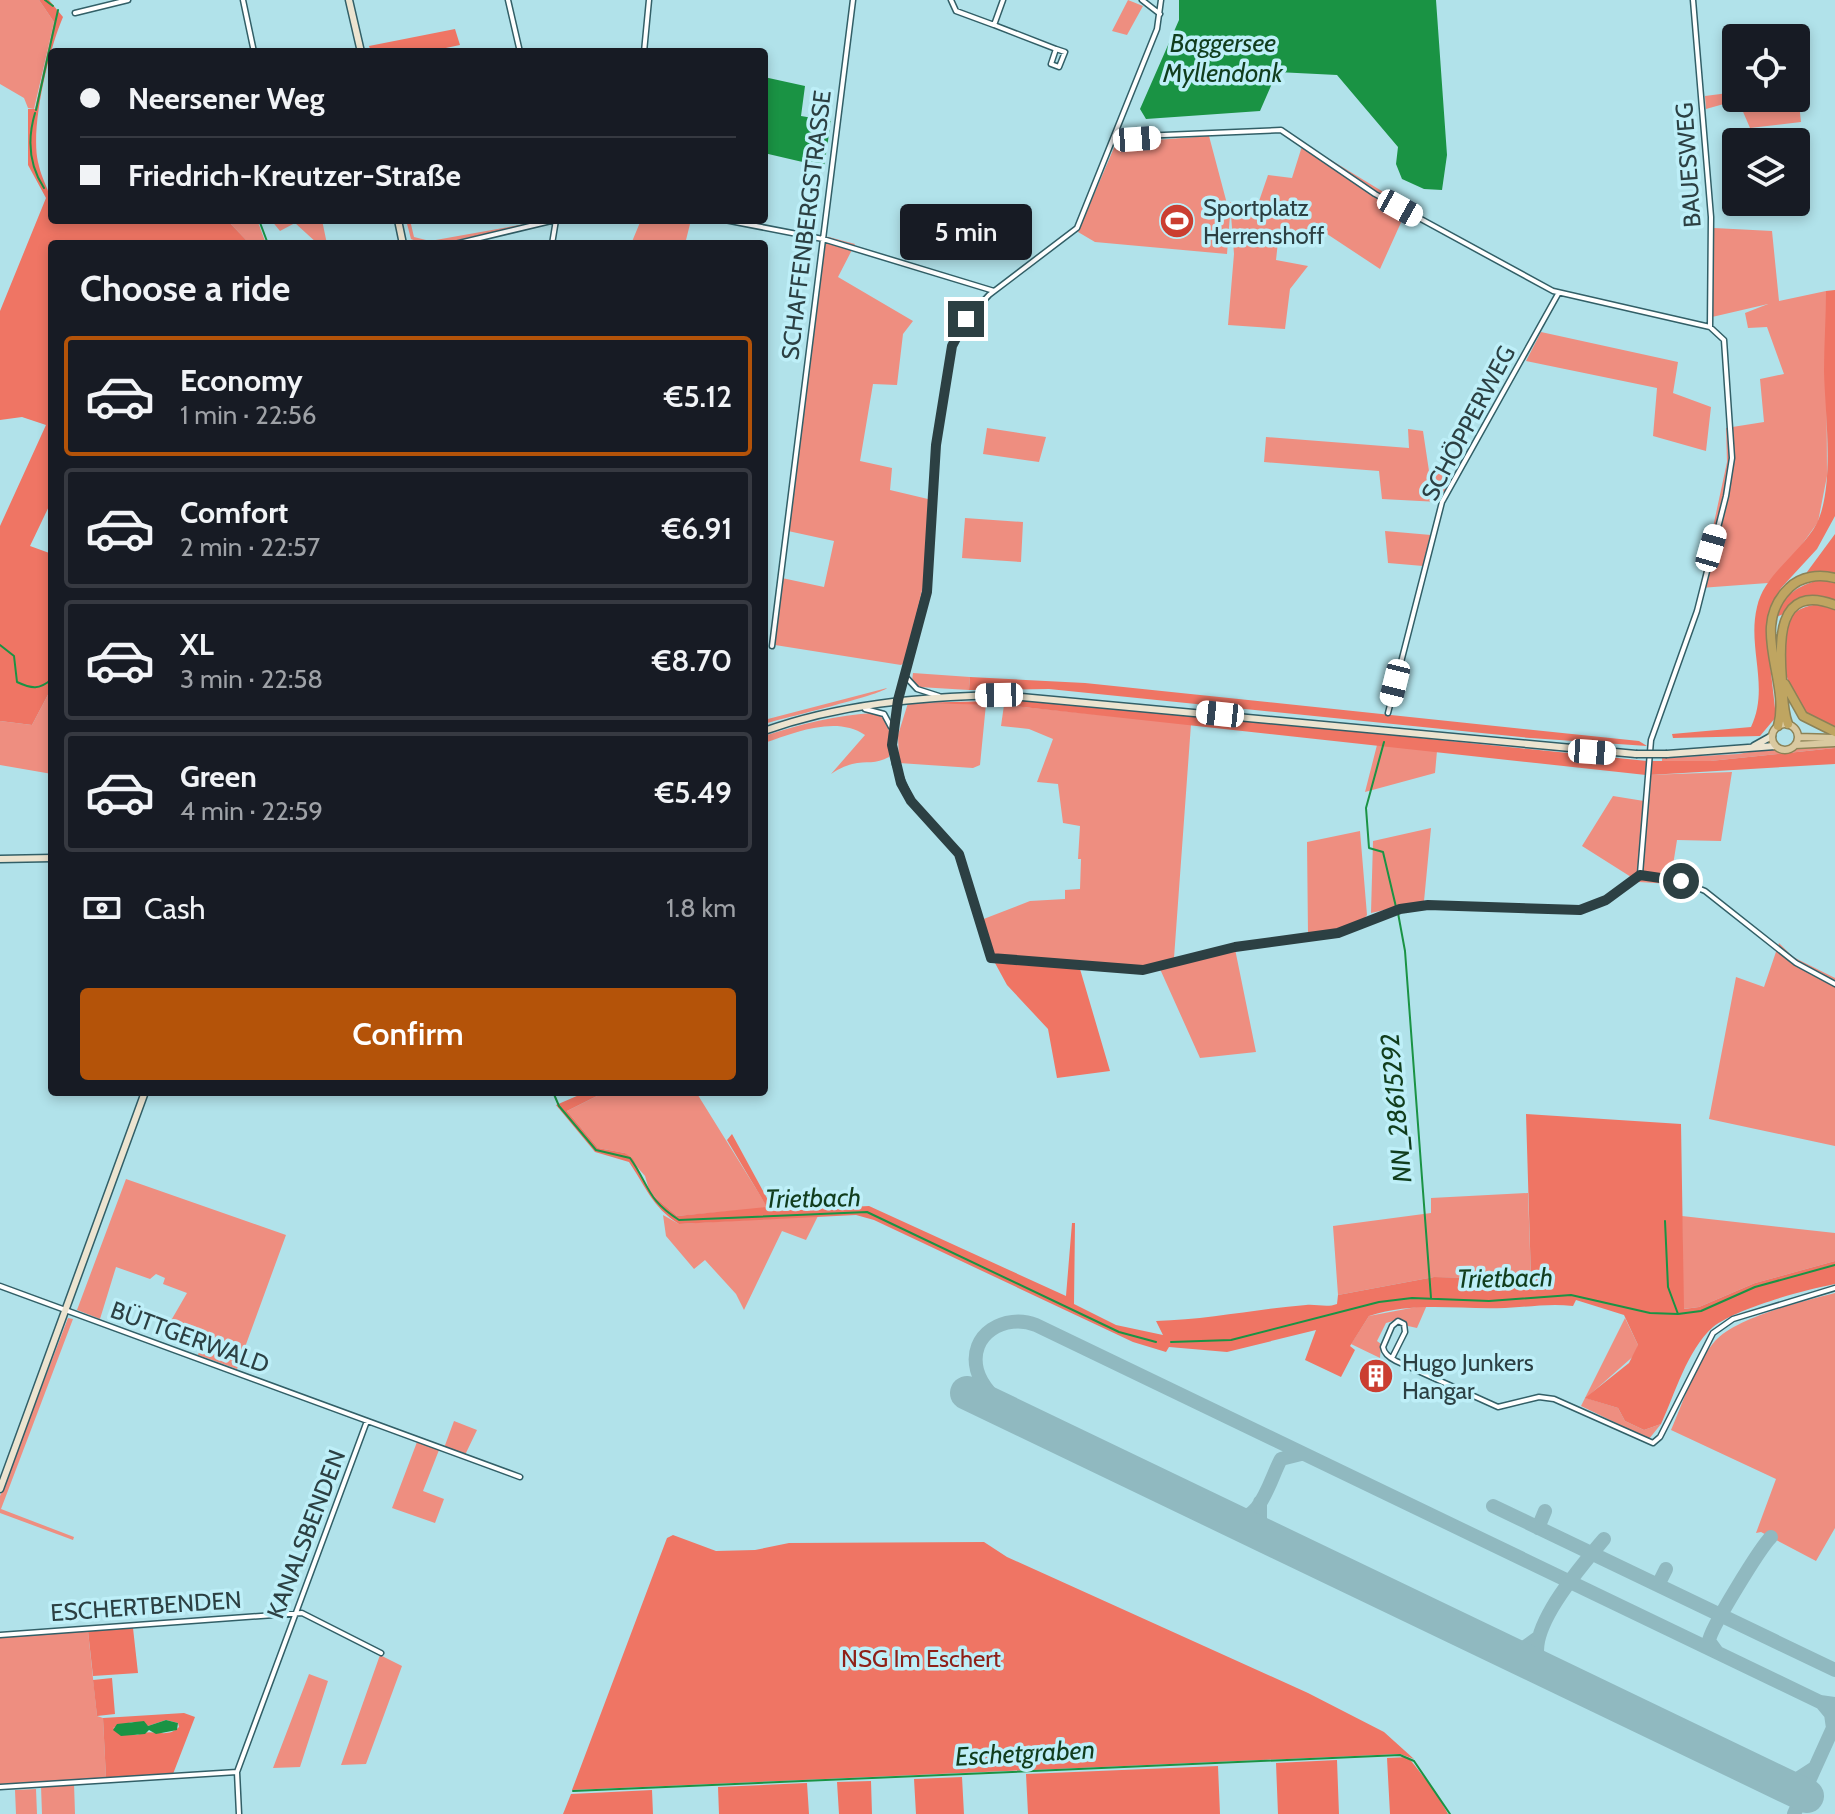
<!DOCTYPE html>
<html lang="en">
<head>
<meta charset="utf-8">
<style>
  body { margin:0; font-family:Cabin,sans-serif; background:#242831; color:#f1f3f6; height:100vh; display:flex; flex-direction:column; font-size:30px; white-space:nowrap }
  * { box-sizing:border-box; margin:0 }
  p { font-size:26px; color:#9ea1a6 }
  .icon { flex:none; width:44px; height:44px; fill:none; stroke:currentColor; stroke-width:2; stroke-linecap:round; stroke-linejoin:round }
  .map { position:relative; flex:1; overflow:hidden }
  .panel { position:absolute; left:48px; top:240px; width:720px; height:856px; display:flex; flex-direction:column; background:#171b24; border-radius:8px; box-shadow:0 4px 12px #0003 }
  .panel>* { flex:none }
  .guide { position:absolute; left:48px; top:48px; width:720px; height:176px; border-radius:8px; box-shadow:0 4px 12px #0003; display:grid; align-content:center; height:176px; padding:0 32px; background:#171b24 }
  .tools { position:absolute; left:1722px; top:24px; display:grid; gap:16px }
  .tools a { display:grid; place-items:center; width:88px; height:88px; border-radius:8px; background:#171b24; box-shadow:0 4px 12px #0003; font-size:40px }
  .end { position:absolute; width:36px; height:36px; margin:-18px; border:10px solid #2c4043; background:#fff; box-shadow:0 0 0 4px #fff }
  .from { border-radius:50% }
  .bubble { position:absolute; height:56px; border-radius:8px; background:#171b24; box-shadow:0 4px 12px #0003; font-size:26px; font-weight:600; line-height:56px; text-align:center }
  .car { position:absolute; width:24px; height:48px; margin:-24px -12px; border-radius:10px; box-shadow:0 0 6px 2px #0007; background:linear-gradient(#fff 24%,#345 0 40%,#fff 0 76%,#345 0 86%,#fff 0) }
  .guide b { display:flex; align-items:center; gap:28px; height:76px; font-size:30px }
  .guide b+b { border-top:2px solid #363941 }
  .guide i { width:20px; height:20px; background:#f1f3f6 }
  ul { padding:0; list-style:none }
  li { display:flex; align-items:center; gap:24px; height:120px; margin:0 16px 12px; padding:0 16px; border:4px solid #363941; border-radius:8px }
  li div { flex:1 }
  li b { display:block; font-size:30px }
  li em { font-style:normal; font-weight:600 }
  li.current { border-color:#b45309 }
  li>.icon { width:72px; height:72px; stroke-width:1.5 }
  h2 { padding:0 32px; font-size:36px; line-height:96px }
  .pay { display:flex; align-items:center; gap:20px; height:88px; padding:0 32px; font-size:30px }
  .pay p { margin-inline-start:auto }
  .cta { display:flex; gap:16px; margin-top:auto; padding:16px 32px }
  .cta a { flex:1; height:92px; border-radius:8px; background:#b45309; color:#fff; font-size:32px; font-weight:600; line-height:92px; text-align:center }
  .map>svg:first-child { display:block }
  .green { fill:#ee8e80 }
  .forest { fill:#ef7564; fill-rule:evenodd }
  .water { fill:#1a9344 }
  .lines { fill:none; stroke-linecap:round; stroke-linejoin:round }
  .stream { stroke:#1a9344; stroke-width:2 }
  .taxiway { stroke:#90b9c0; stroke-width:14 }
  .runway { stroke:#90b9c0; stroke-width:34 }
  .minor-casing { stroke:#325f67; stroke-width:7 }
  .secondary-casing { stroke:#325f67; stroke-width:9 }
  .primary-casing { stroke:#8c8256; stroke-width:9 }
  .motorway-casing { stroke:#8c8256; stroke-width:11 }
  .minor { stroke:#fff; stroke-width:4 }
  .secondary { stroke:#ece4d0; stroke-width:6 }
  .primary { stroke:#d9c9a0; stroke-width:6 }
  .motorway { stroke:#bfa561; stroke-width:8 }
  .secondary-bridge-casing { stroke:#325f67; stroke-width:9; stroke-linecap:butt }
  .secondary-bridge { stroke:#ece4d0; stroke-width:6 }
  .route { stroke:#2c4043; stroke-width:10 }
  .labels { text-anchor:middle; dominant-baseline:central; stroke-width:7; stroke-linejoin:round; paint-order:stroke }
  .street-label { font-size:24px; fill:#2c4043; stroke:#beeff8 }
  .poi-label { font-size:24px; fill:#2c4043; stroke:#beeff8; text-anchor:start }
  .park-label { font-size:24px; fill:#8f2018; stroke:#beeff8 }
  .water-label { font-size:26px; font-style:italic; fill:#113d1d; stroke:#beeff8 }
</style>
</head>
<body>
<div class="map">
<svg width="1835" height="1814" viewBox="0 0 1835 1814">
  <rect width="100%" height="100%" fill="#b1e2ea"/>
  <path class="green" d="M0,0H39L54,22L34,109L28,108L24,98L0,84Z
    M1128,0L1143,6L1127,35L1112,31Z
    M1797,85L1801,122L1750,128L1738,100L1706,109L1705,96L1736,92V98H1796Z
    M1209,136L1230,215L1227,254L1095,242L1078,232L1116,143Z
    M1303,143L1408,207L1380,269L1324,232L1320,247L1278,242L1276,260L1308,266L1290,289L1285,329L1228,325L1234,254L1230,202L1257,207L1268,175L1292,178Z
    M227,220H262L258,222L266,244H250Z
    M271,220H322L327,244H318L295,223L280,231Z
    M406,220H410L414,237L430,241L547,220L439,244H423L411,239Z
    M641,220H691L685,244H631Z
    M1714,228L1772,231L1779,301L1826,291L1827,476L1818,522L1788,564L1768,583L1700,588L1727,462L1726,428L1764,422L1760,379L1784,374L1767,327L1748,328L1745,313L1768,304L1712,317Z
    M825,236L855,244L838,277L913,321L903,334L897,385L873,384L860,461L892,468L890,490L928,499L925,578L905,662L901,665L775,645L782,578L824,587L834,541L788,531Z
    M1541,332L1678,362L1673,393L1711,407L1706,451L1653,436L1657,388L1526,361Z
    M987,428L1046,437L1039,462L983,454Z
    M1408,429L1423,431L1429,471L1455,473L1439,502L1382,499L1379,471L1264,462L1266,437L1409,448Z
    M965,518L1023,522L1021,562L962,558Z
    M1385,531L1431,535L1423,566L1388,563Z
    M913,673L970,677L969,690L919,687L912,681Z
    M52,687V774L0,765V721L32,725Z
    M887,688C881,695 783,718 764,724V720Z
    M908,703L986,704L980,765L973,768L899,763L898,735Z
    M1004,705L1191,724L1174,958L1234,944L1256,1052L1200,1058L1160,969L1118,972L995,963L981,920L1030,901L1065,899V890L1080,889L1081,859H1078L1080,826L1063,823L1058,784L1037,782L1053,739L1029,729L1001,726Z
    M875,713C892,719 891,741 889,757C870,768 859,755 831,774L865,735C836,715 794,733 764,743V736C800,724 837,715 875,713Z
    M1377,745L1437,751L1435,773L1365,792Z
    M1835,745V748L1710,761H1662V758L1738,754L1773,748L1787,752L1797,747Z
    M1732,772L1721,841L1677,840L1670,884L1639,882L1582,846L1613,796L1644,801L1646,775Z
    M1431,828L1424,901L1371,913L1373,841Z
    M1360,831L1367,915C1357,931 1326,932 1308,934L1307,842Z
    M1779,943L1793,957L1835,978V1146L1709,1119L1736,977L1764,987Z
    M605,1092H696L768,1208L677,1216L650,1193L645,1176L625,1153L598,1148L567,1111Z
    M126,1179L286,1235L237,1369L198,1355L205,1334L169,1324L187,1293L163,1284L165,1278L156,1274L150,1279L116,1267L100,1319L77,1310Z
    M1528,1193L1531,1279L1434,1277L1338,1295L1333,1226L1431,1213V1198Z
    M663,1215L679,1224L818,1216L806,1240L782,1231L744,1310L736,1294L705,1260L694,1269L666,1236Z
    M1682,1216L1835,1233V1261L1755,1283L1699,1307L1683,1309Z
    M1835,1293V1528L1816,1561L1761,1532L1756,1533L1776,1479L1671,1430C1684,1401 1694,1365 1715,1341C1736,1317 1804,1301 1835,1293Z
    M1427,1305L1417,1328L1408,1326L1400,1319L1386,1323L1377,1341L1381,1344L1380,1358L1351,1344L1369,1316Z
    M68,1318L73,1319L1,1509L74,1537L73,1540L0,1513V1496Z
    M1625,1318L1638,1345L1637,1353L1586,1398L1618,1408L1625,1421L1644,1430L1661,1424L1649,1439L1581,1406Z
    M454,1421L477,1430L465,1455L444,1448Z
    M417,1442L439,1450L423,1491L444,1499L435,1523L392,1508Z
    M88,1631L97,1716L103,1718L106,1778L0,1785V1637Z
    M380,1655L402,1666L366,1764L341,1765Z
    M309,1674L328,1681L300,1767L273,1768Z
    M74,1783L75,1814H42L41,1786Z
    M36,1789L37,1814H16L15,1790Z"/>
  <path class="forest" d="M39,0H49L63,17C49,49 30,127 38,162C44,189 52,187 52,220H227L250,244H52V500L30,546L52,554V687L32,725L0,721V526L46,425L22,417L0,420V311L46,198L28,165V109H35L54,22Z
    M455,29L460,45L427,52H371L369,46Z
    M1835,290V516L1817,549L1781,588L1771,606L1766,629L1776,717L1760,736L1673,738L1672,734L1751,727C1770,687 1747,648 1757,607C1764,574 1801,553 1817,523C1835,485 1825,414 1824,371C1824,344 1826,318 1826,291Z
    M1835,534V574L1807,572Z
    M1819,580L1835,583V601L1820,599L1776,617C1784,595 1797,586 1819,580Z
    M1820,604L1835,608V727C1827,725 1818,723 1811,719C1788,704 1772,637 1791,616C1799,608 1809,605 1820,604Z
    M970,677L1085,683L1639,741L1647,746L1530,738L1049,689L969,690Z
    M1044,700L1647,761L1646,775L1004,705L908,703Z
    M1835,748V764L1649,775L1651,761H1710Z
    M995,963L1080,969L1110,1071L1057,1078L1048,1029L1007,985Z
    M586,1092H605L567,1111L598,1148L625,1153L633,1159L650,1193L677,1216L767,1207L727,1140L732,1134L774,1211L869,1206L1066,1296L1072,1223H1075L1074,1304L1116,1325L1163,1335L1156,1321C1207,1320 1256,1309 1306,1305C1317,1304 1327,1308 1337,1304L1338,1295L1434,1277L1531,1279L1526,1114L1681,1124L1684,1309L1699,1307L1755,1283L1835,1261V1284C1804,1290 1737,1308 1713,1327C1687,1350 1675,1394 1661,1424L1644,1430L1625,1421L1618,1408L1585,1398L1629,1363L1638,1345L1624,1315L1576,1300L1573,1306C1550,1303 1529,1307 1505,1308C1458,1310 1415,1301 1369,1316L1350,1346L1355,1350L1341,1377L1305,1360L1316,1330L1227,1352L1169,1347L1166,1352L1133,1342L874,1220L856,1215L679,1224C652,1207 646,1187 629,1162L595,1152L556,1105Z
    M673,1535L716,1551L755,1550L789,1543L984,1542L1007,1557L1308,1693L1384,1732L1414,1759L1400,1754L572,1790L667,1538Z
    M133,1628L138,1673L93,1676L88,1631Z
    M112,1678L115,1714L97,1716L93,1680Z
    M184,1713L195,1717L173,1774L106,1778L103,1718ZM166,1720L178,1723L179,1727C166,1740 153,1727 137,1735L113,1728L132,1722L148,1726Z
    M1408,1757L1435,1791L1448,1814H1390L1387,1758Z
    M1337,1760L1339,1814H1278L1276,1763Z
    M1218,1766L1220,1814H1028L1026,1774Z
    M962,1777L964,1814H916L914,1779Z
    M871,1781L872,1814H839L837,1782Z
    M807,1783L809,1814H719L718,1787Z
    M652,1790L653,1814H563L571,1794Z"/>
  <path class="water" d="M1179,0H1436L1447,155L1442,190L1424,189L1402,179L1396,164L1398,147L1337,75L1277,72L1260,111L1146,119L1140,109L1179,20Z
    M764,77L805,86L801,116L831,121L824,167L764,153Z
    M166,1720L178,1723L177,1730L156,1734L149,1730L145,1734L121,1736L113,1730L117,1724L144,1721L148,1726Z"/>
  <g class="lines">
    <path class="stream" d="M45,0L53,6
      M36,110L58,10
      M35,113C27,140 29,165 44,188
      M49,195L52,200
      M259,220L268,244
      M0,645L14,656L17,682C32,689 39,690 52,679
      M1384,742L1366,808L1369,848L1383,852L1396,907
      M1398,913L1405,951L1431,1298
      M553,1092L559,1106L596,1150L630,1158C650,1186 646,1199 679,1220L867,1212L1119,1332L1156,1342
      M1665,1221L1668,1287L1678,1314
      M1171,1342L1231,1340L1379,1302L1412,1298L1489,1301L1571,1295L1650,1313L1678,1314L1701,1311L1755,1287L1835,1265
      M573,1791L1400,1755L1414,1761L1450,1814"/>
    <path class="taxiway" d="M1017,1417C1002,1406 982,1389 977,1370C968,1334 1005,1313 1036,1325L1820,1702L1835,1704
      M1260,1502V1524L1278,1542
      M1493,1506L1835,1670
      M1228,1519C1261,1525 1269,1481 1281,1459L1301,1454
      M1538,1528L1545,1511
      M1658,1585L1666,1569
      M1496,1647L1521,1650L1539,1637
      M1717,1652L1709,1641C1710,1629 1760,1548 1771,1537
      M1545,1670C1514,1641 1583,1564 1604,1539
      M1775,1781L1796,1780L1813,1769
      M1794,1814L1833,1728L1831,1714L1821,1702"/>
    <path class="runway" d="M967,1393L1807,1796"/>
    <g class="minor-casing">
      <path id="minor" d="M243,0L254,52
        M508,0L520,52
        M951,0L956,11L994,25L1003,0
        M1142,0L1160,14
        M1161,0L1157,29L1077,228L989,295L964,322L952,346L936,445L927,586L897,707L892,745L895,764L911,801L959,854L991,958L1143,970L1235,947L1338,933L1400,909L1428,905L1580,910L1606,900L1640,875
        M1693,0L1711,217L1710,327
        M75,13L128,0
        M994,25L1056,49L1051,64L1059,67L1065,52L1056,49
        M644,52L649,0
        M1116,137L1281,130L1375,194L1553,291L1710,327L1724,340L1732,458L1726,496L1697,611L1651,740L1640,874
        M725,220L823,239L994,291
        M455,244L555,220
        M552,244L556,220
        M772,646L853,0
        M904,675L917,689L939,696
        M865,709L884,714L891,727
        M1388,713L1442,502L1558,294
        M1640,875L1681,881L1705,891L1796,963L1835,984
        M0,1286L520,1477
        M1392,1358L1405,1332L1404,1324L1398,1321L1392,1326L1383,1347C1384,1354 1390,1358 1396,1361L1498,1407L1539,1397L1554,1399L1653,1443L1660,1437L1713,1333L1733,1319L1835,1288
        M0,1635L302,1613L381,1653
        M0,1787L237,1772
        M239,1814L237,1772L367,1421"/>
    </g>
    <g class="secondary-casing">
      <path id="secondary" d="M349,0L361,52
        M398,220L403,244
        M764,731C840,704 919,697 999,695L1636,754
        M1754,746L1772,736
        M1667,754L1775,746
        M0,859L52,858
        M0,1489L145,1092"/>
    </g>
    <g class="primary-casing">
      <path id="primary" d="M1772 737a13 13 0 1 1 26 0a13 13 0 1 1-26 0Z
        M1798,737L1835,738
        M1795,745L1835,743"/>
    </g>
    <g class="motorway-casing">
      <path id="motorway" d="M1785,684L1803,716L1835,732
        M1788,724C1783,711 1783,695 1782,681C1779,644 1776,582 1835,605
        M1778,726C1791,681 1748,627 1789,588C1801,576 1819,574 1835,578"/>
    </g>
    <use href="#minor" class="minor"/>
    <use href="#secondary" class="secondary"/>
    <use href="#primary" class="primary"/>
    <use href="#motorway" class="motorway"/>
    <g class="secondary-bridge-casing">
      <path id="secondary-bridge" d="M1636,754H1667"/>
    </g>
    <use href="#secondary-bridge" class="secondary-bridge"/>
  </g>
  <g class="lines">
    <path class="route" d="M966,319L952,346L936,445L927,592L898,700L892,745L901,783L911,801L959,854L991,958L1143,970L1235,947L1338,933L1400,909L1428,905L1580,910L1606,900L1640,875L1681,881"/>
  </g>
  <defs>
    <g id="stadium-disc" transform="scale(1.8)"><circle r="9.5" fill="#cb3e31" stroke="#beeff8"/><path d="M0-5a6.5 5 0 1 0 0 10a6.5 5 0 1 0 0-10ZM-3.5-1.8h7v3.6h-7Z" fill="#fff"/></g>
    <g id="building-disc" transform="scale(1.8)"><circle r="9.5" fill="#cb3e31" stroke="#beeff8"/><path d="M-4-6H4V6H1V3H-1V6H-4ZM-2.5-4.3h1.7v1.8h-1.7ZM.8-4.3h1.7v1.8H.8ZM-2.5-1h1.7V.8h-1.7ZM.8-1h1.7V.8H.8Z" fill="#fff"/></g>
  </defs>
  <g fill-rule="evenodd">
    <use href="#stadium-disc" x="1177" y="221"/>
    <use href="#building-disc" x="1376" y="1376"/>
  </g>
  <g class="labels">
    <g class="street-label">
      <text transform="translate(1688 165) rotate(-94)">BAUESWEG</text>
      <text transform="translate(806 225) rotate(-83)">SCHAFFENBERGSTRASSE</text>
      <text transform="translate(1468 423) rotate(-62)">SCHÖPPERWEG</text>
      <text transform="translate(190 1337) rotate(20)">BÜTTGERWALD</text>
      <text transform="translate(306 1534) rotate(-69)">KANALSBENDEN</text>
      <text transform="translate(146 1606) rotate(-4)">ESCHERTBENDEN</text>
    </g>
    <g class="poi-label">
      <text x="1203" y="207">Sportplatz<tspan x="1203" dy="28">Herrenshoff</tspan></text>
      <text x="1402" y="1362">Hugo Junkers<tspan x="1402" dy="28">Hangar</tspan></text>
    </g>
    <g class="park-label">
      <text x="921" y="1658">NSG Im Eschert</text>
    </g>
    <g class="water-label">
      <text x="1223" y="43">Baggersee<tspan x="1223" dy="30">Myllendonk</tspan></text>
      <text transform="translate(1396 1108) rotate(-95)">NN_28615292</text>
      <text transform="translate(813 1198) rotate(-1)">Trietbach</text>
      <text transform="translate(1505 1278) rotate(-1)">Trietbach</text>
      <text transform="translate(1025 1753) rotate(-3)">Eschetgraben</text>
    </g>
  </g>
</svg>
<div class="tools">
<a><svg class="icon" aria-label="locate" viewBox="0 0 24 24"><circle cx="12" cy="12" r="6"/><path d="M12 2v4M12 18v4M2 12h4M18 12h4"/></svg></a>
<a><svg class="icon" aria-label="layers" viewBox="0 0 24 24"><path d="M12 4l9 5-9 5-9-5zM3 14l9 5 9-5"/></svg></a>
</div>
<i class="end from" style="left:1681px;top:881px"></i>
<i class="end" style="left:966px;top:319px"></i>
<div class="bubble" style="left:900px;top:204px;width:132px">5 min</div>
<i class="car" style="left:1137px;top:139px;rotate:86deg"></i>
<i class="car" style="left:1400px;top:208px;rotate:119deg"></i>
<i class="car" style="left:1711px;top:548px;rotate:16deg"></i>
<i class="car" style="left:1395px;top:683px;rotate:194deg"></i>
<i class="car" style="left:999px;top:695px;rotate:269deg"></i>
<i class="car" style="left:1220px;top:714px;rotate:276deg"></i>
<i class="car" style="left:1592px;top:752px;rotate:94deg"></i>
<div class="guide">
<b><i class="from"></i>Neersener Weg</b>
<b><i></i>Friedrich-Kreutzer-Straße</b>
</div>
<section class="panel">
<h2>Choose a ride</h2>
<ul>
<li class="current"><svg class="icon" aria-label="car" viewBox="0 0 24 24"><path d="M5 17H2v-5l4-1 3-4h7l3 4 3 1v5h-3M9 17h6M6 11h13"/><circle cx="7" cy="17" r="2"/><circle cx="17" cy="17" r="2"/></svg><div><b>Economy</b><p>1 min · 22:56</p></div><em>€5.12</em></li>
<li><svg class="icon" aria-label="car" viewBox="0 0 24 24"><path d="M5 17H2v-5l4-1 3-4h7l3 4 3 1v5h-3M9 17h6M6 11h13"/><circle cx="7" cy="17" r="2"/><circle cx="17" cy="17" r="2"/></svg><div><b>Comfort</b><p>2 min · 22:57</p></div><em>€6.91</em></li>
<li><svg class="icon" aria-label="car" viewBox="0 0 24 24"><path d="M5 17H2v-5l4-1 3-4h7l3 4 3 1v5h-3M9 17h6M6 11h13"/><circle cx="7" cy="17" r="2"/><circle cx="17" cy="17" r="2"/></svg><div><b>XL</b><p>3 min · 22:58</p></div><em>€8.70</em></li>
<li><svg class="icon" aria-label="car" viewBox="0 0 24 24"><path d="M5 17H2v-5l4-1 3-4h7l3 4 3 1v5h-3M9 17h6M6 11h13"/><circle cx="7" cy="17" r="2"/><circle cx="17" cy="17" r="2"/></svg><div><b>Green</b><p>4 min · 22:59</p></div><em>€5.49</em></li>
</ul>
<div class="pay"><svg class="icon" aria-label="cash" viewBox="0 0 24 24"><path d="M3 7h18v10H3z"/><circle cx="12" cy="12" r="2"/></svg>Cash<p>1.8 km</p></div>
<div class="cta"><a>Confirm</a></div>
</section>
</div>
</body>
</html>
